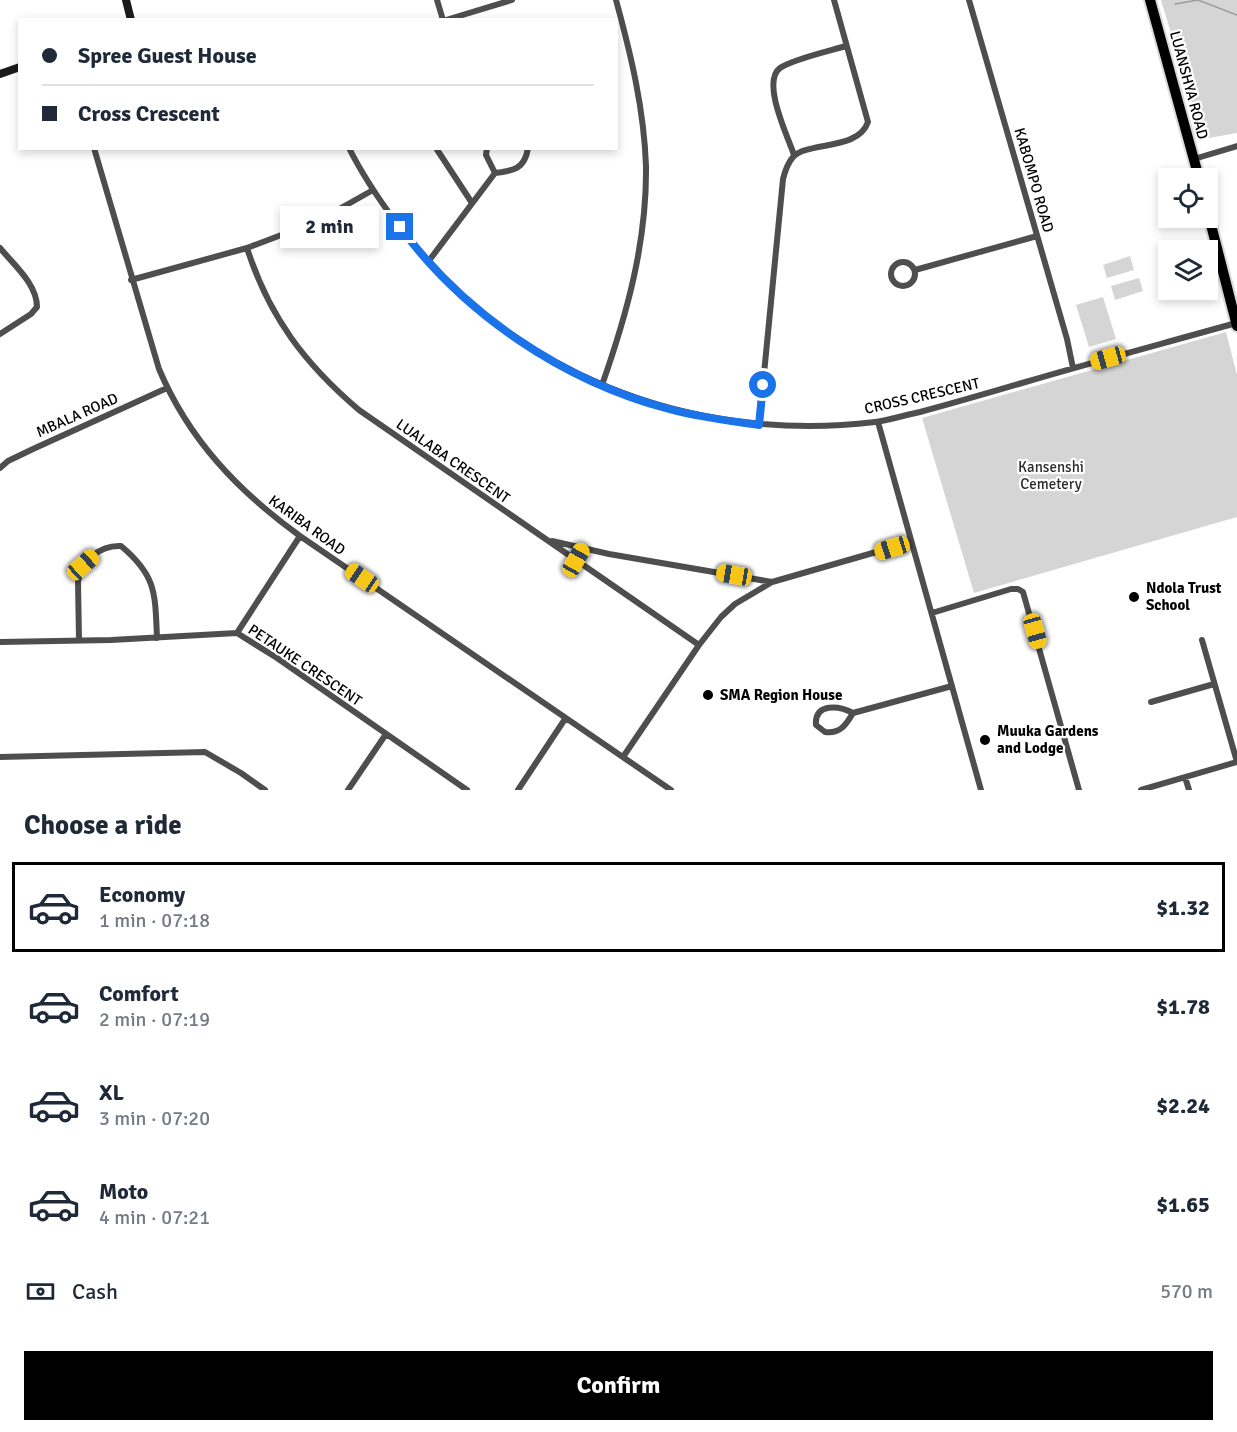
<!DOCTYPE html>
<html lang="en">
<head>
<meta charset="utf-8">
<style>
  body { margin:0; font-family:Signika,sans-serif; background:#f6f6f7; color:#1f2937; height:100vh; display:flex; flex-direction:column; font-size:22px; white-space:nowrap }
  * { box-sizing:border-box; margin:0 }
  p { font-size:20px; color:#747a83 }
  .icon { flex:none; width:33px; height:33px; fill:none; stroke:currentColor; stroke-width:2; stroke-linecap:round; stroke-linejoin:round }
  .map { position:relative; height:790px; overflow:hidden }
  .details { display:flex; flex-direction:column; background:#fff; flex:1 }
  .details>* { flex:none }
  .top-card { position:absolute; left:18px; top:18px; width:600px; height:132px; border-radius:0px; box-shadow:0 3px 9px #0003; display:grid; align-content:center; height:132px; padding:0 24px; background:#fff }
  .buttons { position:absolute; left:1158px; top:168px; display:grid; gap:12px }
  .buttons a { display:grid; place-items:center; width:60px; height:60px; border-radius:0px; background:#fff; box-shadow:0 3px 9px #0003; font-size:30px }
  .end { position:absolute; width:27px; height:27px; margin:-14px; border:8px solid #1a73e8; background:#fff; box-shadow:0 0 0 3px #fff }
  .from { border-radius:50% }
  .bubble { position:absolute; height:42px; border-radius:0px; background:#fff; box-shadow:0 3px 9px #0003; font-size:20px; font-weight:700; line-height:42px; text-align:center }
  .car { position:absolute; width:18px; height:36px; margin:-18px -9px; border-radius:8px; box-shadow:0 0 4px 2px #0007; background:linear-gradient(#f5c518 24%,#345 0 40%,#f5c518 0 76%,#345 0 86%,#f5c518 0) }
  .top-card b { display:flex; align-items:center; gap:21px; height:57px; font-size:22px }
  .top-card b+b { border-top:2px solid #e0e1e3 }
  .top-card i { width:15px; height:15px; background:#1f2937 }
  ul { padding:0; list-style:none }
  li { display:flex; align-items:center; gap:18px; height:90px; margin:0 12px 9px; padding:0 12px; border:3px solid transparent; border-radius:0px }
  li div { flex:1 }
  li b { display:block; font-size:22px }
  li em { font-style:normal; font-weight:700 }
  li.selected { border-color:#000 }
  li>.icon { width:54px; height:54px; stroke-width:1.5 }
  h2 { padding:0 24px; font-size:27px; line-height:72px }
  .pay { display:flex; align-items:center; gap:15px; height:66px; padding:0 24px; font-size:22px }
  .pay p { margin-inline-start:auto }
  .primary-button { display:flex; gap:12px; margin-top:auto; padding:12px 24px }
  .primary-button a { flex:1; height:69px; border-radius:0px; background:#000; color:#fff; font-size:24px; font-weight:700; line-height:69px; text-align:center }
  .map>svg:first-child { display:block }
  .green { fill:#d5d5d5 }
  .lines { fill:none; stroke-linecap:round; stroke-linejoin:round }
  .stream { stroke:#9c9c9c; stroke-width:1.5 }
  .highway-casing { stroke:#dbdbdb; stroke-width:14 }
  .street { stroke:#4e4e4e; stroke-width:6 }
  .secondary { stroke:#1b1b1b; stroke-width:8 }
  .highway { stroke:#000; stroke-width:10 }
  .route { stroke:#1a73e8; stroke-width:8 }
  .poi-dot { fill:#000; stroke:#fff; stroke-width:2 }
  .labels { text-anchor:middle; dominant-baseline:central; stroke-width:4.5; stroke-linejoin:round; paint-order:stroke }
  .street-label { font-size:15px; fill:#000; stroke:#fff }
  .park-label { font-size:15px; fill:#2c2c2c; stroke:#fff }
  .poi-label { font-size:15px; font-weight:bold; fill:#000; stroke:#fff; text-anchor:start }
</style>
</head>
<body>
<div class="map">
<svg width="1237" height="790" viewBox="0 0 1237 790">
  <rect width="100%" height="100%" fill="#fff"/>
  <path class="green" d="M1161,0H1237V133L1203,139Z
    M1130,256L1134,270L1107,278L1103,265Z
    M1139,278L1143,291L1115,300L1111,286Z
    M1103,297L1116,339L1089,347L1076,305Z
    M1226,332L1237,375V517L974,593L922,418Z"/>
  <g class="lines">
    <path class="stream" d="M1175,4L1198,0L1237,15"/>
    <g class="highway-casing">
      <path id="highway" d="M1150,0L1199,178
        M1208,213L1237,326"/>
    </g>
    <path class="street" d="M437,0L443,20
      M969,0L1067,339L1073,368
      M446,20L512,0
      M94,148L159,369C189,440 238,491 300,536L671,790
      M349,148C362,174 378,198 395,221C507,373 689,444 875,422C890,420 905,415 920,412C954,403 988,393 1022,383C1093,362 1165,343 1236,323
      M436,148L472,203
      M487,148L486,155L495,173
      M794,155C788,137 761,82 780,68C793,59 829,51 846,46
      M1194,159L1237,146
      M0,248C14,265 37,284 37,307L31,314L0,334
      M247,248C269,317 305,364 359,410L699,645
      M428,262L495,173C513,171 525,169 528,148
      M891 274a12 12 0 1 1 24 0a12 12 0 1 1-24 0Z
      M915,270L1037,236
      M131,280L247,248L318,221L373,190
      M602,385C627,314 647,242 646,166C644,109 631,55 616,0
      M878,422L981,790
      M759,425L783,179C785,171 787,164 793,157C808,141 858,151 868,122L834,0
      M0,468L8,461L33,449L167,388
      M552,541L609,554L772,582
      M932,613L1011,589H1018L1023,592L1079,790
      M237,633L300,536
      M79,640L78,581C84,560 99,545 121,546C157,576 155,594 157,638
      M1202,640L1237,762
      M0,642L111,640L237,633L277,658L467,790
      M1151,702L1214,684
      M853,713C846,725 840,734 825,732L816,725C814,702 840,706 853,713L952,686
      M0,757L205,752L241,773L265,790
      M623,757L699,645L721,617L735,604L772,582L911,542
      M1185,777L1189,790
      M348,790L386,734
      M518,790L565,719
      M1141,790L1237,762"/>
    <path class="secondary" d="M126,0L131,20
      M0,74L20,67"/>
    <use href="#highway" class="highway"/>
  </g>
  <g class="lines">
    <path class="route" d="M400,227C464,314 563,381 669,409C698,417 729,421 759,425L763,385"/>
  </g>
  <g class="poi-dot">
    <circle cx="1134" cy="597" r="6"/>
    <circle cx="708" cy="695" r="6"/>
    <circle cx="985" cy="740" r="6"/>
  </g>
  <g class="labels">
    <g class="street-label">
      <text transform="translate(1189 85) rotate(75)">LUANSHYA ROAD</text>
      <text transform="translate(1034 180) rotate(74)">KABOMPO ROAD</text>
      <text transform="translate(922 396) rotate(-13)">CROSS CRESCENT</text>
      <text transform="translate(77 415) rotate(-24)">MBALA ROAD</text>
      <text transform="translate(453 461) rotate(35)">LUALABA CRESCENT</text>
      <text transform="translate(307 525) rotate(36)">KARIBA ROAD</text>
      <text transform="translate(305 665) rotate(34)">PETAUKE CRESCENT</text>
    </g>
    <g class="park-label">
      <text x="1051" y="467">Kansenshi<tspan x="1051" dy="17">Cemetery</tspan></text>
    </g>
    <g class="poi-label">
      <text x="1146" y="588">Ndola Trust<tspan x="1146" dy="17">School</tspan></text>
      <text x="720" y="695">SMA Region House</text>
      <text x="997" y="731">Muuka Gardens<tspan x="997" dy="17">and Lodge</tspan></text>
    </g>
  </g>
</svg>
<div class="buttons">
<a><svg class="icon" aria-label="locate" viewBox="0 0 24 24"><circle cx="12" cy="12" r="6"/><path d="M12 2v4M12 18v4M2 12h4M18 12h4"/></svg></a>
<a><svg class="icon" aria-label="layers" viewBox="0 0 24 24"><path d="M12 4l9 5-9 5-9-5zM3 14l9 5 9-5"/></svg></a>
</div>
<i class="end from" style="left:763px;top:385px"></i>
<i class="end" style="left:400px;top:227px"></i>
<div class="bubble" style="left:280px;top:206px;width:99px">2 min</div>
<i class="car" style="left:1108px;top:358px;rotate:254deg"></i>
<i class="car" style="left:892px;top:548px;rotate:253deg"></i>
<i class="car" style="left:576px;top:560px;rotate:29deg"></i>
<i class="car" style="left:83px;top:565px;rotate:48deg"></i>
<i class="car" style="left:734px;top:575px;rotate:280deg"></i>
<i class="car" style="left:362px;top:578px;rotate:304deg"></i>
<i class="car" style="left:1035px;top:631px;rotate:164deg"></i>
<div class="top-card">
<b><i class="from"></i>Spree Guest House</b>
<b><i></i>Cross Crescent</b>
</div>
</div>
<section class="details">
<h2>Choose a ride</h2>
<ul>
<li class="selected"><svg class="icon" aria-label="car" viewBox="0 0 24 24"><path d="M5 17H2v-5l4-1 3-4h7l3 4 3 1v5h-3M9 17h6M6 11h13"/><circle cx="7" cy="17" r="2"/><circle cx="17" cy="17" r="2"/></svg><div><b>Economy</b><p>1 min · 07:18</p></div><em>$1.32</em></li>
<li><svg class="icon" aria-label="car" viewBox="0 0 24 24"><path d="M5 17H2v-5l4-1 3-4h7l3 4 3 1v5h-3M9 17h6M6 11h13"/><circle cx="7" cy="17" r="2"/><circle cx="17" cy="17" r="2"/></svg><div><b>Comfort</b><p>2 min · 07:19</p></div><em>$1.78</em></li>
<li><svg class="icon" aria-label="car" viewBox="0 0 24 24"><path d="M5 17H2v-5l4-1 3-4h7l3 4 3 1v5h-3M9 17h6M6 11h13"/><circle cx="7" cy="17" r="2"/><circle cx="17" cy="17" r="2"/></svg><div><b>XL</b><p>3 min · 07:20</p></div><em>$2.24</em></li>
<li><svg class="icon" aria-label="car" viewBox="0 0 24 24"><path d="M5 17H2v-5l4-1 3-4h7l3 4 3 1v5h-3M9 17h6M6 11h13"/><circle cx="7" cy="17" r="2"/><circle cx="17" cy="17" r="2"/></svg><div><b>Moto</b><p>4 min · 07:21</p></div><em>$1.65</em></li>
</ul>
<div class="pay"><svg class="icon" aria-label="cash" viewBox="0 0 24 24"><path d="M3 7h18v10H3z"/><circle cx="12" cy="12" r="2"/></svg>Cash<p>570 m</p></div>
<div class="primary-button"><a>Confirm</a></div>
</section>
</body>
</html>
